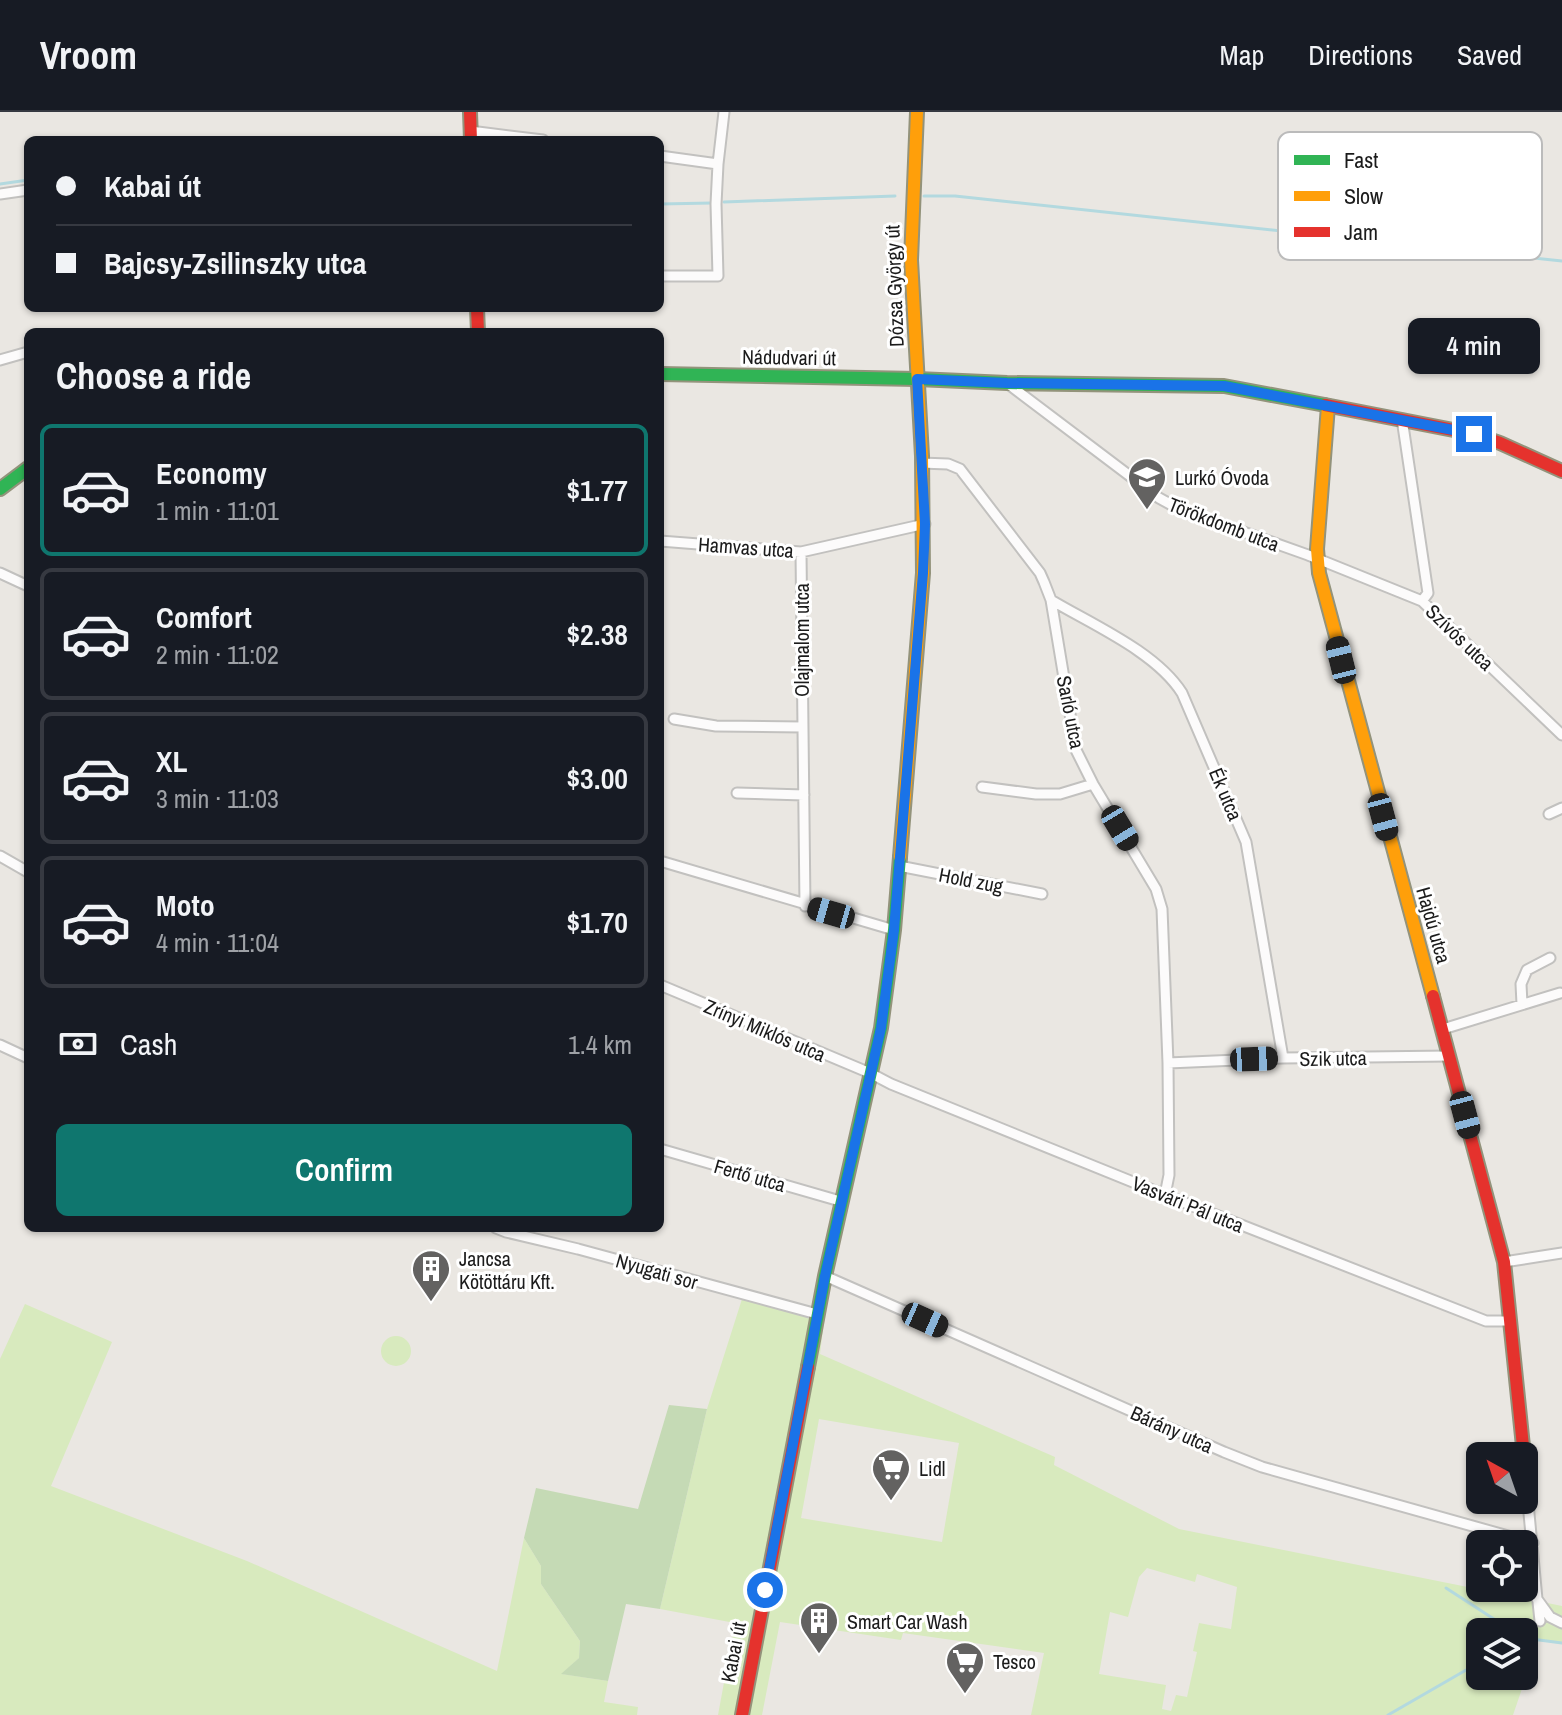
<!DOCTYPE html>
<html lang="en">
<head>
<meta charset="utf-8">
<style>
  body { margin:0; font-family:"Archivo Narrow",sans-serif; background:#20242c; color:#f1f3f6; height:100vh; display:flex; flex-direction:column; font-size:30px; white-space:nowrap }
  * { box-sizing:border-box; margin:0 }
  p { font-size:26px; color:#9ea1a6 }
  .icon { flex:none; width:44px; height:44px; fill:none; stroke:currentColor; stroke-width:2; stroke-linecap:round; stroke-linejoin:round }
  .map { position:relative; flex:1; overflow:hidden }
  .details { position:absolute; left:24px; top:216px; width:640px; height:904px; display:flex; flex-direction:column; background:#171b24; border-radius:12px; box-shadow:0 2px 6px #0004 }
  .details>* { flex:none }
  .hud { position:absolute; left:24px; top:24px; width:640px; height:176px; border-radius:12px; box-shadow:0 2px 6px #0004; display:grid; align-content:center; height:176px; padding:0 32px; background:#171b24 }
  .needle { width:52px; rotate:320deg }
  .fabs { position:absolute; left:1466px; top:1330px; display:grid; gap:16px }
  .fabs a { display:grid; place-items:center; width:72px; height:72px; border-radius:12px; background:#171b24; box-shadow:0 2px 6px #0004; font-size:40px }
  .end { position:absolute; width:36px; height:36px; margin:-18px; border:10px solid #1a73e8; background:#fff; box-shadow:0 0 0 4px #fff }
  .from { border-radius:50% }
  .bubble { position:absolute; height:56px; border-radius:12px; background:#171b24; box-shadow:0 2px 6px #0004; font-size:26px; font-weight:600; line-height:56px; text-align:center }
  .car { position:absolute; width:24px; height:48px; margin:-24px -12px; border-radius:10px; box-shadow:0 0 6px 2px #0007; background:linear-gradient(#222 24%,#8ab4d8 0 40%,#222 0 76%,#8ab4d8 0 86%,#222 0) }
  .hud b { display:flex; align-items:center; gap:28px; height:76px; font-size:30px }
  .hud b+b { border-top:2px solid #363941 }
  .hud i { width:20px; height:20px; background:#f1f3f6 }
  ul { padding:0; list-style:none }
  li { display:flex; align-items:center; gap:24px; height:132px; margin:0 16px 12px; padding:0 16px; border:4px solid #363941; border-radius:12px }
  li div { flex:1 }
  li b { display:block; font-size:30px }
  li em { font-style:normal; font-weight:600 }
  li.selected { border-color:#0f766e }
  li>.icon { width:72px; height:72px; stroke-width:1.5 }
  h2 { padding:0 32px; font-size:36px; line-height:96px }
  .pay { display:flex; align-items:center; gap:20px; height:88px; padding:0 32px; font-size:30px }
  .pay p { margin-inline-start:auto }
  .action { display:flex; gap:16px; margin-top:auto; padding:16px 32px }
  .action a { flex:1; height:92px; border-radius:12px; background:#0f766e; color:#fff; font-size:32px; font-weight:600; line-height:92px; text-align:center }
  header { display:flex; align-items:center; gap:48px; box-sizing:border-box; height:112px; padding:0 40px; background:#171b24; border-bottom:2px solid #363941 }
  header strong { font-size:38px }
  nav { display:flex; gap:44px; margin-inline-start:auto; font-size:28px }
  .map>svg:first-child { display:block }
  .grass { fill:#d8eabe; fill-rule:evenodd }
  .forest { fill:#c5dab5 }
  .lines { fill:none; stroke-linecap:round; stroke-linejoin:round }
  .stream { stroke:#b3d9df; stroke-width:3 }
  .street-casing { stroke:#c2c1bf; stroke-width:13 }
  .fast-casing { stroke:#93937b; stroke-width:16 }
  .slow-casing { stroke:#93937b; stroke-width:16 }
  .jam-casing { stroke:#93937b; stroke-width:16 }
  .street { stroke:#fcfbfb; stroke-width:9 }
  .fast { stroke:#30b455; stroke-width:12 }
  .slow { stroke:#ff9f0a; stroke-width:12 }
  .jam { stroke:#e5322d; stroke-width:12 }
  .route { stroke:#1a73e8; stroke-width:10 }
  .labels { text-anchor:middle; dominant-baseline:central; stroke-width:6; stroke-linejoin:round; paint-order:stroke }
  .street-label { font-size:20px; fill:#1b1b1b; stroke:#fff }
  .poi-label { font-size:20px; fill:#1b1b1b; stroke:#fff; text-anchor:start }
  .key { fill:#fff; stroke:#bbb; stroke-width:2 }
  .key-label { font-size:22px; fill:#1b1b1b }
</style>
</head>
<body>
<header>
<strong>Vroom</strong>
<nav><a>Map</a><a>Directions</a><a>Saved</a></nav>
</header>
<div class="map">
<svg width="1562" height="1603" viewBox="0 0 1562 1603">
  <rect width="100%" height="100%" fill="#eae7e2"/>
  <path class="grass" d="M742,1187L824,1209L820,1242L1055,1345L1054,1353L1179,1417L1562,1494V1531L1539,1527L1513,1603H1031L1044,1541L903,1521L901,1528L780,1510L762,1603H718L735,1511L660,1497L707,1297ZM819,1307L959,1331L942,1430L801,1406ZM1147,1456L1195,1470L1197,1462L1237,1475L1231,1517L1199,1511L1193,1539L1197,1540L1187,1585L1176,1583L1171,1599L1162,1597L1166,1573L1099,1562L1110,1500L1128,1505L1139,1465ZM1480,1520H1524V1564H1480Z
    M25,1192L112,1230L51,1374L247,1449L497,1559L524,1426L541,1454V1472L580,1529L579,1546L562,1562L608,1569L604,1590L638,1595L637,1603H0V1247Z
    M381 1239a15 15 0 1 1 30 0a15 15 0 1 1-30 0Z"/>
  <path class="forest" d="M669,1293L707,1297L660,1497L626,1492L608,1569L561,1562L579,1546L580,1529L541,1472V1454L524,1426L536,1376L638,1397Z"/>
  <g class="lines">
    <path class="stream" d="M0,72L28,68
      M924,84H955L1562,149
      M724,90L895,84
      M660,92L712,91
      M1446,1476L1514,1520
      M1524,1526L1562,1531
      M1388,1603L1480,1550"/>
    <g class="street-casing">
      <path id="street" d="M470,19L543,28
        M660,44L718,52
        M0,82L28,78
        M660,164H718L716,92L718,52L724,0
        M0,248L28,240
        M1007,271L1159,386L1179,397L1308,443L1422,489L1562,623
        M1402,307L1428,481L1422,489
        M921,351L948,352L960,357L1040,461L1044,470L1051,488L1076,638L1093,672L1156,777L1162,797L1168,951L1169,1063L1165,1083
        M660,429L801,440L925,412
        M801,440L805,794
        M0,461L28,474
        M1051,488C1093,513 1156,540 1182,581L1246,730L1283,946
        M674,607L716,614L802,615
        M982,675L1036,682H1060L1093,672
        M737,681L804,683
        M1549,702L1562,696
        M0,744L28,760
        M660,749L894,818
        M899,754L1042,782
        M660,873L870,961L891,972L1165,1083L1486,1209H1509
        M1522,892L1521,872L1527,858L1550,846
        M1443,917L1560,881
        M0,933L28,946
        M1168,951L1283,946L1450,944
        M660,1037L840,1089
        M496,1116L506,1120L578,1137L817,1202
        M1504,1150L1562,1141
        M825,1164L1224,1340L1262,1355L1533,1431
        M1524,1348L1537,1487L1550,1505L1562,1511
        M1538,1490L1540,1509"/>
    </g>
    <g class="fast-casing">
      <path id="fast" d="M660,262L917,267L1007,271L1224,274L1325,293
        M0,377L28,356
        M808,1255L825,1164L881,916L894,818L900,745"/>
    </g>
    <g class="slow-casing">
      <path id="slow" d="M1328,294L1317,437L1319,461L1433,884
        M900,745L923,461L922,344L911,148L917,0"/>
    </g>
    <g class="jam-casing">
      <path id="jam" d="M470,0L471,28
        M477,196L478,220
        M1325,293L1474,322L1500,331L1562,359
        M1433,884L1504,1150L1524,1344
        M742,1603L808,1255"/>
    </g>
    <use href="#street" class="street"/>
    <use href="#fast" class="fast"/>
    <use href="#slow" class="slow"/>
    <use href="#jam" class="jam"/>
  </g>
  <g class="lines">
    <path class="route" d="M765,1478L825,1164L881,916L894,818L923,461L925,412L917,267L1007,271L1224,274L1474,322"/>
  </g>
  <defs>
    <g id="school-pin" transform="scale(2)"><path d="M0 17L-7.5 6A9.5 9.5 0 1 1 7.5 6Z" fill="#636261" stroke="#fff"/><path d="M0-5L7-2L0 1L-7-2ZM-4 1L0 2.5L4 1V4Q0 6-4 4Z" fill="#fff"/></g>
    <g id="building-pin" transform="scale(2)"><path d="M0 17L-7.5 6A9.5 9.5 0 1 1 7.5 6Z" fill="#636261" stroke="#fff"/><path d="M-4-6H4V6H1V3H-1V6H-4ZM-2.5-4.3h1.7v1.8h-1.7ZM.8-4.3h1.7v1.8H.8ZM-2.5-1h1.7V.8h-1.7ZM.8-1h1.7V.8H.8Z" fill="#fff"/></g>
    <g id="supermarket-pin" transform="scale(2)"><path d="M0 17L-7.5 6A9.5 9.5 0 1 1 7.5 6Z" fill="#636261" stroke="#fff"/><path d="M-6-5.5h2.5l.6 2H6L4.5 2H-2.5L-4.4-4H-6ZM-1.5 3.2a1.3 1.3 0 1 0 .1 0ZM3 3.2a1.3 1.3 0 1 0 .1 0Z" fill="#fff"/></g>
  </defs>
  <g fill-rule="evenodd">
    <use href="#school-pin" x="1147" y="365"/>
    <use href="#building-pin" x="431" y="1157"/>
    <use href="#supermarket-pin" x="891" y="1356"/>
    <use href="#building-pin" x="819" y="1509"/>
    <use href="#supermarket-pin" x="965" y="1549"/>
  </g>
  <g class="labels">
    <g class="street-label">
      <text transform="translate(894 174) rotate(-92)">Dózsa György út</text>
      <text transform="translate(789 245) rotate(1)">Nádudvari út</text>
      <text transform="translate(1224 412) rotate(21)">Törökdomb utca</text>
      <text transform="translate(746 435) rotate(4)">Hamvas utca</text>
      <text transform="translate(1460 525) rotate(44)">Szívós utca</text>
      <text transform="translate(801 528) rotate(-90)">Olajmalom utca</text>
      <text transform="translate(1071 600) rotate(79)">Sarló utca</text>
      <text transform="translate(1226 682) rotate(67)">Ék utca</text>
      <text transform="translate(971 768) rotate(11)">Hold zug</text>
      <text transform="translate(1434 813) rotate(74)">Hajdú utca</text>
      <text transform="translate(765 918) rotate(23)">Zrínyi Miklós utca</text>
      <text transform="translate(1333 946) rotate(-1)">Szik utca</text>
      <text transform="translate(750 1063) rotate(16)">Fertő utca</text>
      <text transform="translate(1188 1092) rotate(22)">Vasvári Pál utca</text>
      <text transform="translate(657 1159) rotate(16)">Nyugati sor</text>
      <text transform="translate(1172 1317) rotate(24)">Bárány utca</text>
      <text transform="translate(733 1540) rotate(-79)">Kabai út</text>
    </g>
    <g class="poi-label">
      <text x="1175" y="365">Lurkó Óvoda</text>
      <text x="459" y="1146">Jancsa<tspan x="459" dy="23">Kötöttáru Kft.</tspan></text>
      <text x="919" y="1356">Lidl</text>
      <text x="847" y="1509">Smart Car Wash</text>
      <text x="993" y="1549">Tesco</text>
    </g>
  </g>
  <rect x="1278" y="20" width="264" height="128" rx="12" class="key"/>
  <rect x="1294" y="43" width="36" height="10" fill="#30b455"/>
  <rect x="1294" y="79" width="36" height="10" fill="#ff9f0a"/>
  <rect x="1294" y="115" width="36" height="10" fill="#e5322d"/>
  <g class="key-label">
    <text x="1344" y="56">Fast</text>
    <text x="1344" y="92">Slow</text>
    <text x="1344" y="128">Jam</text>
  </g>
</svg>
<div class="fabs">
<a><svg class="needle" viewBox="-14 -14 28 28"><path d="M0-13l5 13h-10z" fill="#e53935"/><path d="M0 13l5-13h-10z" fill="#9ea1a6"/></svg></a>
<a><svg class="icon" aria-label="locate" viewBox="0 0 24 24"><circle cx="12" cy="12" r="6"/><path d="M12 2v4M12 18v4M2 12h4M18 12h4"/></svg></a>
<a><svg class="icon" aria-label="layers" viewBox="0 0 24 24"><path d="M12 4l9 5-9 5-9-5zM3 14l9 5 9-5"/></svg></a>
</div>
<i class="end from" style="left:765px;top:1478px"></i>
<i class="end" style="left:1474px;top:322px"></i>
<div class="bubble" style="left:1408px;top:206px;width:132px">4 min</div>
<i class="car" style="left:1341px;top:548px;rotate:346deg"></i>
<i class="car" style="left:1383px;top:705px;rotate:165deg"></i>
<i class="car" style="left:1120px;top:716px;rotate:149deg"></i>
<i class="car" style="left:831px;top:801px;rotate:286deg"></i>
<i class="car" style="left:1254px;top:947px;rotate:88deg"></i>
<i class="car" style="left:1465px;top:1003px;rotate:165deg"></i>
<i class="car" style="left:925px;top:1208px;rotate:114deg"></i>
<div class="hud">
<b><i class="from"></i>Kabai út</b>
<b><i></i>Bajcsy-Zsilinszky utca</b>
</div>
<section class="details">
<h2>Choose a ride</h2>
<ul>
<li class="selected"><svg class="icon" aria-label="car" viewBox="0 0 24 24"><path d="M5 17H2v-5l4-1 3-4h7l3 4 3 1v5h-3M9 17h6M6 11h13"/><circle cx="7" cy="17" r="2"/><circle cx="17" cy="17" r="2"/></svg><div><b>Economy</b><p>1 min · 11:01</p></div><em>$1.77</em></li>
<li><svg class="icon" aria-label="car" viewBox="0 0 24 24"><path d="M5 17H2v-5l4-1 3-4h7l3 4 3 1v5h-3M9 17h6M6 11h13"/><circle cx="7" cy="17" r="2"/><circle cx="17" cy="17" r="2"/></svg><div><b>Comfort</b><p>2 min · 11:02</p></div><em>$2.38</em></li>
<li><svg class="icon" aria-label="car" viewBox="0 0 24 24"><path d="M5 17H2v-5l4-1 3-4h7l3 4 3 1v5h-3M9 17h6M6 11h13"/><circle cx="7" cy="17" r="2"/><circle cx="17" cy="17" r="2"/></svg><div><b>XL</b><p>3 min · 11:03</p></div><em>$3.00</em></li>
<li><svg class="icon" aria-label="car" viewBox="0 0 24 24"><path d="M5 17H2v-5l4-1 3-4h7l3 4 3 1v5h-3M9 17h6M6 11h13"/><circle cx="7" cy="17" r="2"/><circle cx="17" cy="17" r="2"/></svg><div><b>Moto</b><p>4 min · 11:04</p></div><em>$1.70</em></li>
</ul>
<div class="pay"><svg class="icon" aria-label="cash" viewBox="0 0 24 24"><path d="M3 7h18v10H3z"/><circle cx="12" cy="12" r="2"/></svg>Cash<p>1.4 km</p></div>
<div class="action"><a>Confirm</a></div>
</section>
</div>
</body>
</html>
